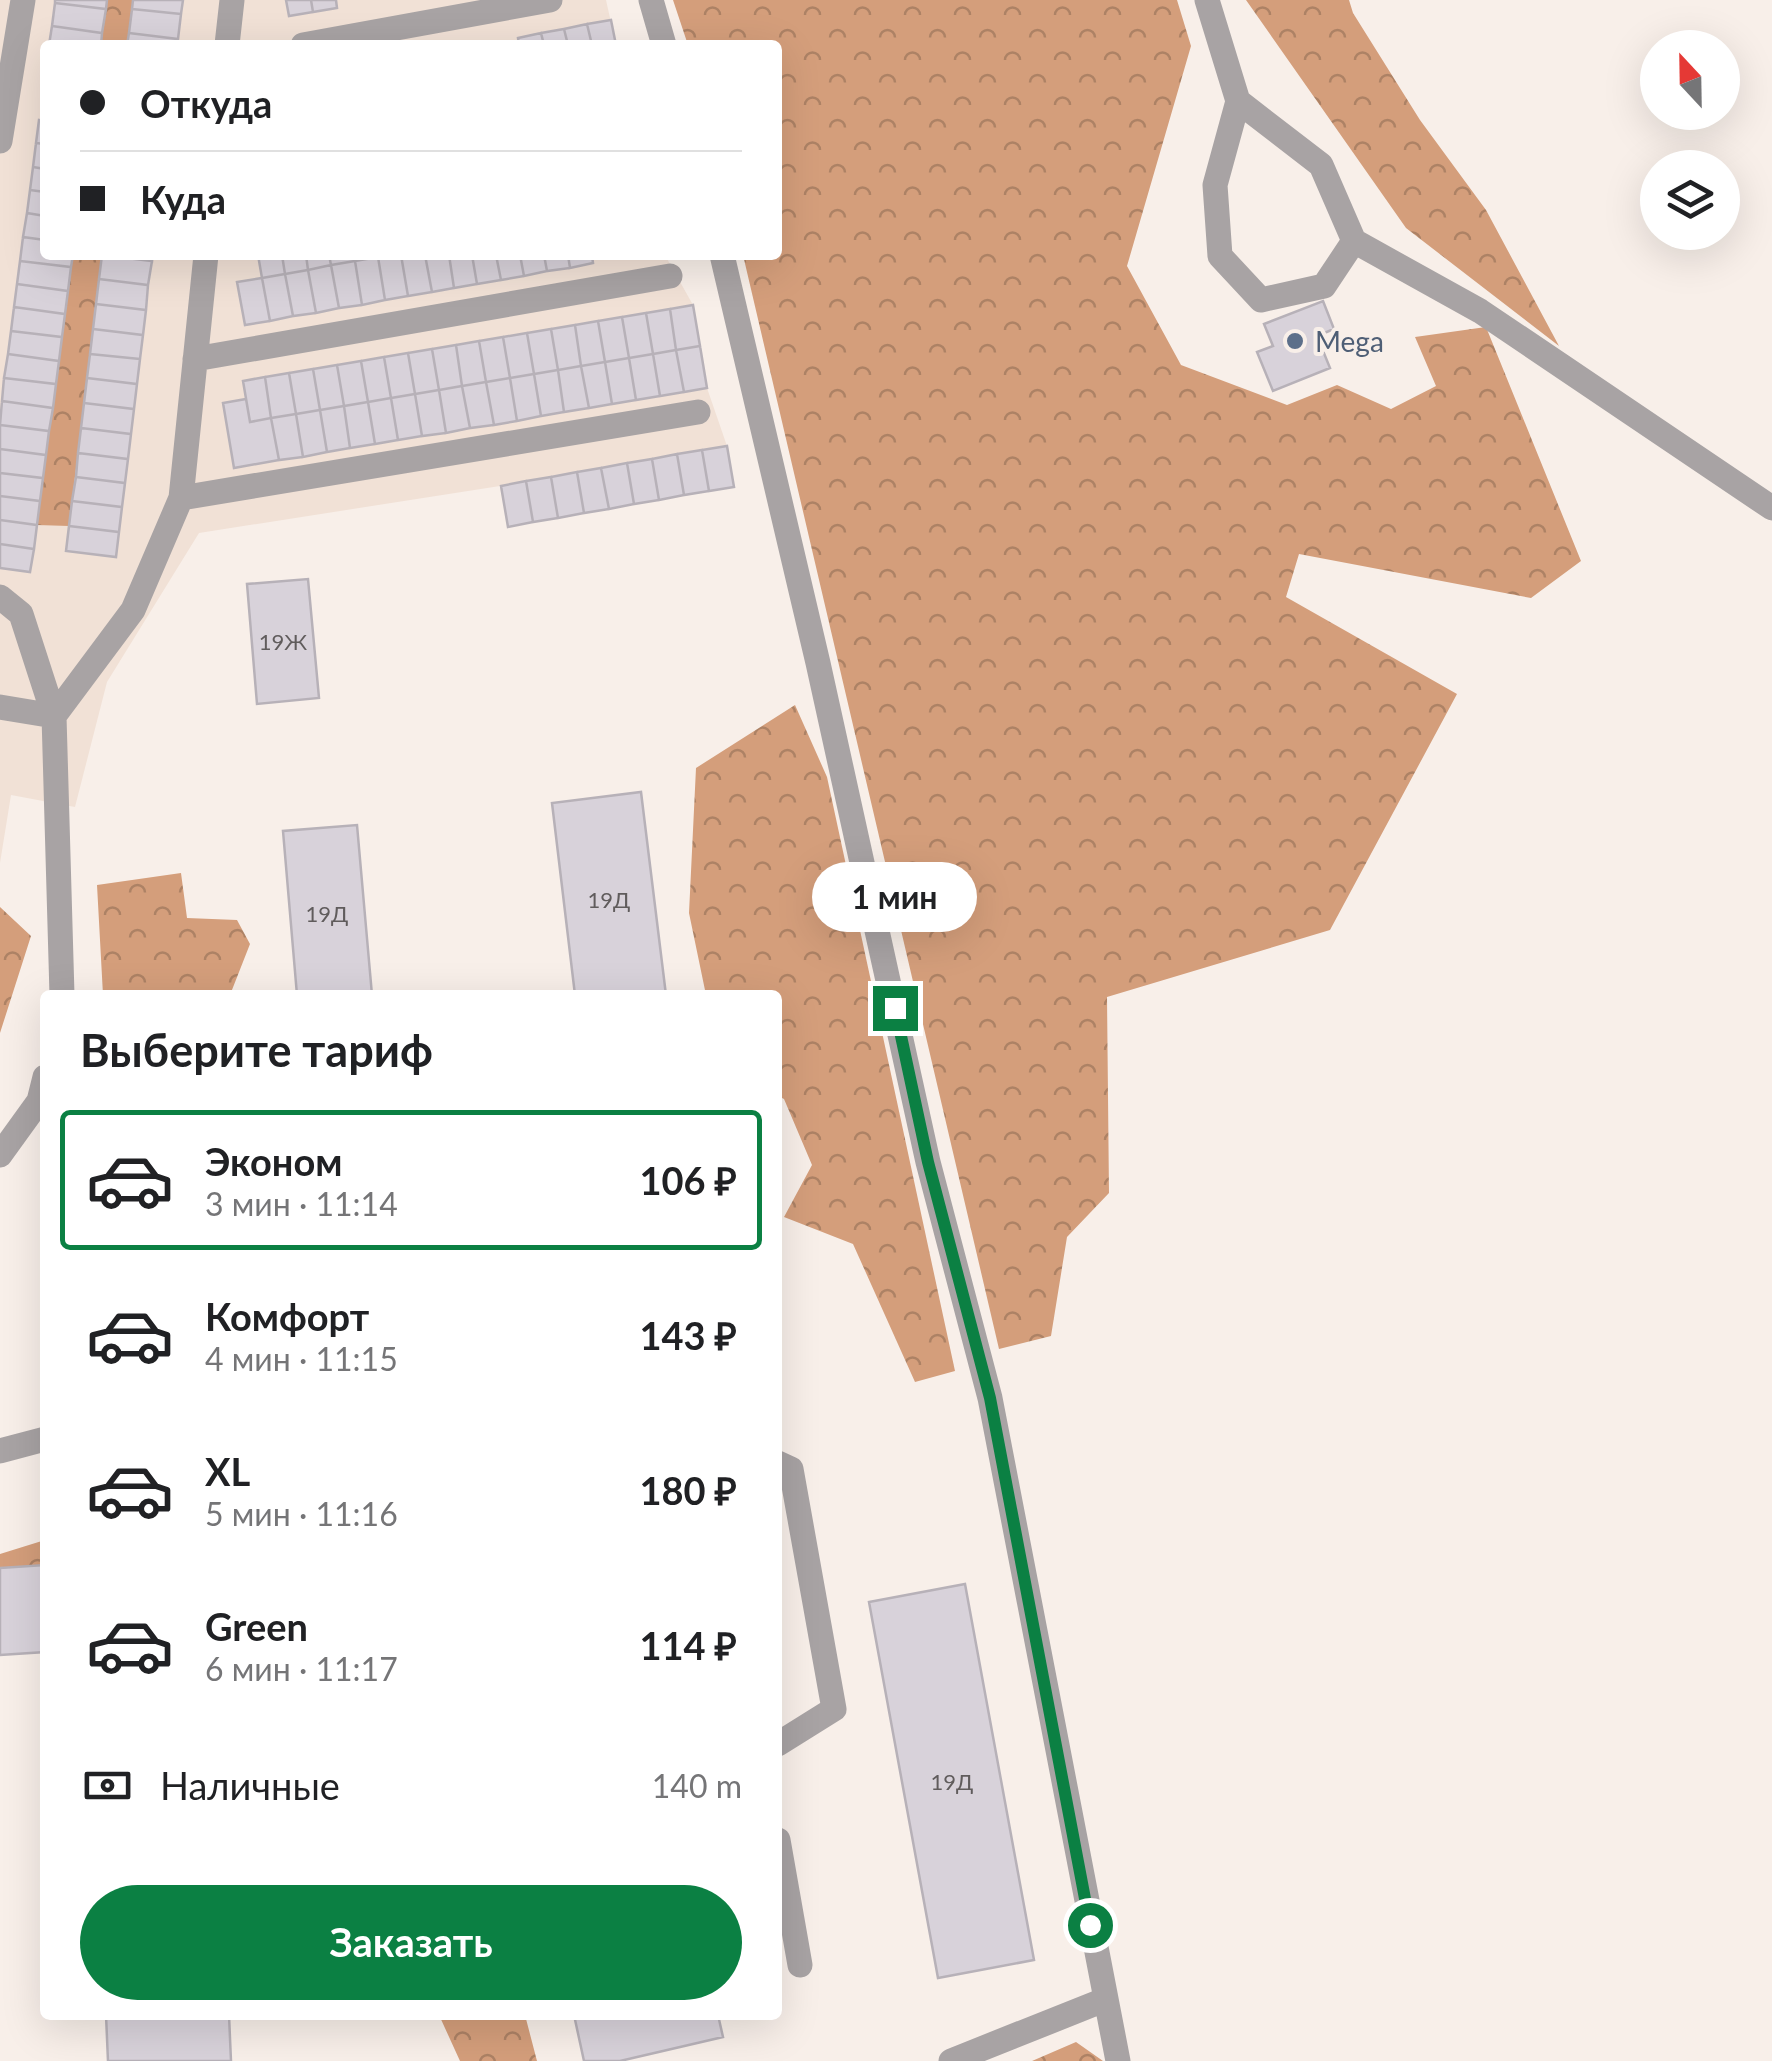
<!DOCTYPE html>
<html lang="ru">
<head>
<meta charset="utf-8">
<style>
  body { margin:0; font-family:Lato,sans-serif; background:#f2f2f2; color:#202124; height:100vh; display:flex; flex-direction:column; font-size:38px; white-space:nowrap }
  * { box-sizing:border-box; margin:0 }
  p { font-size:32px; color:#757577 }
  .icon { flex:none; width:55px; height:55px; fill:none; stroke:currentColor; stroke-width:2; stroke-linecap:round; stroke-linejoin:round }
  .map { position:relative; flex:1; overflow:hidden }
  .details { position:absolute; left:40px; top:990px; width:742px; height:1030px; display:flex; flex-direction:column; background:#fff; border-radius:10px; box-shadow:0 10px 40px #0002 }
  .details>* { flex:none }
  .banner { position:absolute; left:40px; top:40px; width:742px; height:220px; border-radius:10px; box-shadow:0 10px 40px #0002; display:grid; align-content:center; height:220px; padding:0 40px; background:#fff }
  .needle { width:65px; rotate:338deg }
  .fabs { position:absolute; left:1640px; top:30px; display:grid; gap:20px }
  .fabs a { display:grid; place-items:center; width:100px; height:100px; border-radius:50%; background:#fff; box-shadow:0 10px 40px #0002; font-size:50px }
  .end { position:absolute; width:45px; height:45px; margin:-22px; border:12px solid #0b8043; background:#fff; box-shadow:0 0 0 5px #fff }
  .from { border-radius:50% }
  .bubble { position:absolute; height:70px; border-radius:35px; background:#fff; box-shadow:0 10px 40px #0002; font-size:32px; font-weight:700; line-height:70px; text-align:center }
  .banner b { display:flex; align-items:center; gap:35px; height:95px; font-size:38px }
  .banner b+b { border-top:2px solid #e0e0e0 }
  .banner i { width:25px; height:25px; background:#202124 }
  ul { padding:0; list-style:none }
  li { display:flex; align-items:center; gap:30px; height:140px; margin:0 20px 15px; padding:0 20px; border:5px solid transparent; border-radius:10px }
  li div { flex:1 }
  li b { display:block; font-size:38px }
  li em { font-style:normal; font-weight:700 }
  li.on { border-color:#0b8043 }
  li>.icon { width:90px; height:90px; stroke-width:1.5 }
  h2 { padding:0 40px; font-size:45px; line-height:120px }
  .pay { display:flex; align-items:center; gap:25px; height:110px; padding:0 40px; font-size:38px }
  .pay p { margin-inline-start:auto }
  .button { display:flex; gap:20px; margin-top:auto; padding:20px 40px }
  .button a { flex:1; height:115px; border-radius:60px; background:#0b8043; color:#fff; font-size:40px; font-weight:700; line-height:115px; text-align:center }
  .map>svg:first-child { display:block }
  .built { fill:#f1e1d6 }
  .forest { fill:url(#forest-crowns) }
  .building { fill:#d8d2da; stroke:#b7b1b8; stroke-width:2.5 }
  .lines { fill:none; stroke-linecap:round; stroke-linejoin:round }
  .minor { stroke:#a8a3a4; stroke-width:25 }
  .route { stroke:#0b8043; stroke-width:12 }
  .service-dot { fill:#5c6f8a; stroke:#f8efe9; stroke-width:4 }
  .labels { text-anchor:middle; dominant-baseline:central; stroke-width:8; stroke-linejoin:round; paint-order:stroke }
  .number-label { font-size:22px; fill:#605c5c }
  .service-label { font-size:28px; fill:#4e5e75; stroke:#f8efe9; text-anchor:start }
</style>
</head>
<body>
<div class="map">
<svg width="1772" height="2061" viewBox="0 0 1772 2061">
  <defs>
    <pattern id="forest-crowns" width="20" height="18" patternUnits="userSpaceOnUse" patternTransform="scale(2.5)"><rect width="20" height="18" fill="#d49e7b"/><path d="M2 6a3 3 0 1 1 6 0M12 15a3 3 0 1 1 6 0" fill="none" stroke="#ad8265"/></pattern>
  </defs>
  <rect width="100%" height="100%" fill="#f8efe9"/>
  <path class="built" d="M0,0H606L616,45H45V255H665L693,305L707,388L727,446L734,487L508,527L500,486L199,533L107,682L75,807L11,795L0,863Z"/>
  <path class="forest" d="M107,0H133L127,45H101Z
    M673,0H1177L1191,46L1127,266L1181,365L1287,405L1337,385L1391,409L1436,386L1415,337L1486,327L1581,561L1531,598L1299,554L1286,597L1457,694L1330,930L1107,997L1109,1193L1067,1237L1051,1336L999,1349L743,255H778V45H688Z
    M1246,0H1349L1353,13L1420,120L1486,210L1559,346L1406,228Z
    M73,255H102L69,526L37,525Z
    M795,705L827,777L955,1371L915,1382L853,1244L784,1217L812,1165L784,1099L778,1096V995H706L689,913L696,768Z
    M181,873L187,918L237,920L250,944L230,995H103L97,885Z
    M0,907L31,936L0,1033Z
    M45,1540V1565L0,1568V1554Z
    M439,2015H525L537,2061H460Z
    M1076,2042L1103,2061H1032Z"/>
  <path class="building" d="M55,0H107L106,9L55,3Z
    M133,0H183L181,14L132,9Z
    M286,0H311L313,12L289,16Z
    M311,0H336L337,8L313,12Z
    M55,3L106,9L102,33L52,26Z
    M132,9L181,14L178,39L129,33Z
    M611,20L616,45H592L587,24Z
    M587,24L592,45H568L564,29Z
    M52,26L102,33L101,45H49Z
    M564,29L568,45H544L541,33Z
    M129,33L178,39L177,45H127Z
    M541,33L544,45H519L518,38Z
    M39,120L45,121V144L36,143Z
    M36,143L45,144V169L33,167Z
    M33,167L45,169V192L30,190Z
    M30,190L45,192V216L27,213Z
    M27,213L45,216V240L23,237Z
    M23,237L45,240V255H73L71,267L20,261Z
    M102,255H152V261Z
    M102,255L152,261L148,285L99,279Z
    M258,255H282L285,274L262,278Z
    M282,255H306L308,270L285,274Z
    M306,255H329L331,265L308,270Z
    M329,255H353L355,261L331,265Z
    M401,255H425L432,292L408,296Z
    M401,255L408,296L385,300L378,257Z
    M425,255H449L454,288L432,292Z
    M449,255H472L477,284L454,288Z
    M472,255H496L501,280L477,284Z
    M496,255H520L524,276L501,280Z
    M520,255H544L547,271L524,276Z
    M544,255H568L570,268L547,271Z
    M568,255H592L593,263L570,268Z
    M378,257L385,300L362,305L355,261Z
    M20,261L71,267L68,291L17,284Z
    M355,261L362,305L339,308L331,265Z
    M331,265L339,308L316,313L308,270Z
    M308,270L316,313L293,316L285,274Z
    M285,274L293,316L270,321L262,278Z
    M262,278L270,321L245,325L237,282Z
    M99,279L148,285L146,310L96,304Z
    M17,284L68,291L65,314L14,307Z
    M1323,301L1334,329L1317,336L1330,368L1273,391L1257,352L1273,346L1264,324Z
    M96,304L146,310L143,335L93,329Z
    M693,305L700,346L676,350L670,309Z
    M14,307L65,314L62,337L11,331Z
    M670,309L676,350L653,354L646,313Z
    M646,313L653,354L629,358L622,317Z
    M622,317L629,358L605,362L598,321Z
    M598,321L605,362L581,366L575,325Z
    M575,325L581,366L558,370L551,329Z
    M93,329L143,335L140,359L90,354Z
    M551,329L558,370L534,374L527,333Z
    M11,331L62,337L59,361L8,354Z
    M527,333L534,374L510,378L503,337Z
    M503,337L510,378L486,382L479,341Z
    M479,341L486,382L462,386L456,345Z
    M456,345L462,386L439,390L432,349Z
    M700,346L707,388L684,392L676,350Z
    M432,349L439,390L415,394L408,353Z
    M676,350L684,392L660,396L653,354Z
    M408,353L415,394L391,398L384,357Z
    M8,354L59,361L56,384L4,378Z
    M90,354L140,359L137,384L87,378Z
    M653,354L660,396L636,400L629,358Z
    M384,357L391,398L368,402L361,361Z
    M629,358L636,400L612,404L605,362Z
    M361,361L368,402L344,406L337,365Z
    M605,362L612,404L589,408L581,366Z
    M337,365L344,406L320,410L313,369Z
    M581,366L589,408L564,412L558,370Z
    M313,369L320,410L296,414L289,373Z
    M558,370L564,412L541,416L534,374Z
    M289,373L296,414L271,418L265,377Z
    M534,374L541,416L517,421L510,378Z
    M265,377L271,418L250,422L243,381Z
    M4,378L56,384L53,408L2,401Z
    M87,378L137,384L134,409L84,403Z
    M510,378L517,421L494,425L486,382Z
    M486,382L494,425L470,428L462,386Z
    M462,386L470,428L446,433L439,390Z
    M439,390L446,433L422,436L415,394Z
    M415,394L422,436L398,440L391,398Z
    M391,398L398,440L375,444L368,402Z
    M246,399L250,422L271,418L279,460L234,468L223,403Z
    M2,401L53,408L49,431L0,425Z
    M368,402L375,444L350,448L344,406Z
    M84,403L134,409L131,434L81,428Z
    M344,406L350,448L327,452L320,410Z
    M320,410L327,452L303,457L296,414Z
    M296,414L303,457L279,460L271,418Z
    M0,425L49,431L46,455L0,449Z
    M81,428L131,434L128,459L78,453Z
    M727,446L734,487L709,491L702,450Z
    M0,449L46,455L43,478L0,473Z
    M702,450L709,491L684,495L677,454Z
    M78,453L128,459L125,483L76,477Z
    M677,454L684,495L659,500L652,459Z
    M652,459L659,500L634,504L627,463Z
    M627,463L634,504L609,509L601,468Z
    M601,468L609,509L584,513L577,472Z
    M577,472L584,513L558,518L551,477Z
    M0,473L43,478L40,501L0,496Z
    M76,477L125,483L122,507L72,501Z
    M551,477L558,518L533,522L526,481Z
    M526,481L533,522L508,527L501,486Z
    M0,496L40,501L37,525L0,520Z
    M72,501L122,507L119,532L69,526Z
    M0,520L37,525L34,549L0,544Z
    M69,526L119,532L116,557L66,551Z
    M0,544L34,549L30,572L0,568Z
    M308,579L319,698L257,704L247,584Z
    M641,792L666,995H575L552,803Z
    M357,825L372,995H297L283,831Z
    M45,1565V1652L0,1655V1568Z
    M965,1584L1034,1960L938,1978L869,1602Z
    M106,2015H229L231,2061H108Z
    M574,2015H718L723,2037L620,2061H584Z"/>
  <g class="lines">
    <path class="minor" d="M651,0L664,45
      M1207,0L1238,101L1215,185L1220,256L1261,300L1324,286L1354,241L1321,165L1238,101
      M227,45L232,0
      M303,45L550,0
      M0,141L23,0
      M1354,241L1480,311L1772,508
      M722,255L818,663L928,1162L990,1398L1118,2061
      M195,359L670,276
      M181,498L698,412
      M0,597L21,614L54,716L133,610L181,498L206,255
      M0,707L54,716L62,995
      M0,1155L39,1101L45,1077
      M0,1451L45,1439
      M778,1463L791,1469L834,1709L778,1744
      M778,1840L800,1965
      M951,2061L1104,2000"/>
  </g>
  <g class="lines">
    <path class="route" d="M895,1008L928,1162L990,1398L1090,1925"/>
  </g>
  <circle class="service-dot" cx="1295" cy="341" r="10"/>
  <g class="labels">
    <g class="number-label">
      <text x="283" y="641">19Ж</text>
      <text x="609" y="899">19Д</text>
      <text x="327" y="913">19Д</text>
      <text x="952" y="1781">19Д</text>
    </g>
    <g class="service-label">
      <text x="1315" y="341">Mega</text>
    </g>
  </g>
</svg>
<div class="fabs">
<a><svg class="needle" viewBox="-14 -14 28 28"><path d="M0-13l5 13h-10z" fill="#e53935"/><path d="M0 13l5-13h-10z" fill="#757577"/></svg></a>
<a><svg class="icon" aria-label="layers" viewBox="0 0 24 24"><path d="M12 4l9 5-9 5-9-5zM3 14l9 5 9-5"/></svg></a>
</div>
<i class="end from" style="left:1090px;top:1925px"></i>
<i class="end" style="left:895px;top:1008px"></i>
<div class="bubble" style="left:812px;top:862px;width:165px">1 мин</div>
<div class="banner">
<b><i class="from"></i>Откуда</b>
<b><i></i>Куда</b>
</div>
<section class="details">
<h2>Выберите тариф</h2>
<ul>
<li class="on"><svg class="icon" aria-label="car" viewBox="0 0 24 24"><path d="M5 17H2v-5l4-1 3-4h7l3 4 3 1v5h-3M9 17h6M6 11h13"/><circle cx="7" cy="17" r="2"/><circle cx="17" cy="17" r="2"/></svg><div><b>Эконом</b><p>3 мин · 11:14</p></div><em>106 ₽</em></li>
<li><svg class="icon" aria-label="car" viewBox="0 0 24 24"><path d="M5 17H2v-5l4-1 3-4h7l3 4 3 1v5h-3M9 17h6M6 11h13"/><circle cx="7" cy="17" r="2"/><circle cx="17" cy="17" r="2"/></svg><div><b>Комфорт</b><p>4 мин · 11:15</p></div><em>143 ₽</em></li>
<li><svg class="icon" aria-label="car" viewBox="0 0 24 24"><path d="M5 17H2v-5l4-1 3-4h7l3 4 3 1v5h-3M9 17h6M6 11h13"/><circle cx="7" cy="17" r="2"/><circle cx="17" cy="17" r="2"/></svg><div><b>XL</b><p>5 мин · 11:16</p></div><em>180 ₽</em></li>
<li><svg class="icon" aria-label="car" viewBox="0 0 24 24"><path d="M5 17H2v-5l4-1 3-4h7l3 4 3 1v5h-3M9 17h6M6 11h13"/><circle cx="7" cy="17" r="2"/><circle cx="17" cy="17" r="2"/></svg><div><b>Green</b><p>6 мин · 11:17</p></div><em>114 ₽</em></li>
</ul>
<div class="pay"><svg class="icon" aria-label="cash" viewBox="0 0 24 24"><path d="M3 7h18v10H3z"/><circle cx="12" cy="12" r="2"/></svg>Наличные<p>140 m</p></div>
<div class="button"><a>Заказать</a></div>
</section>
</div>
</body>
</html>
